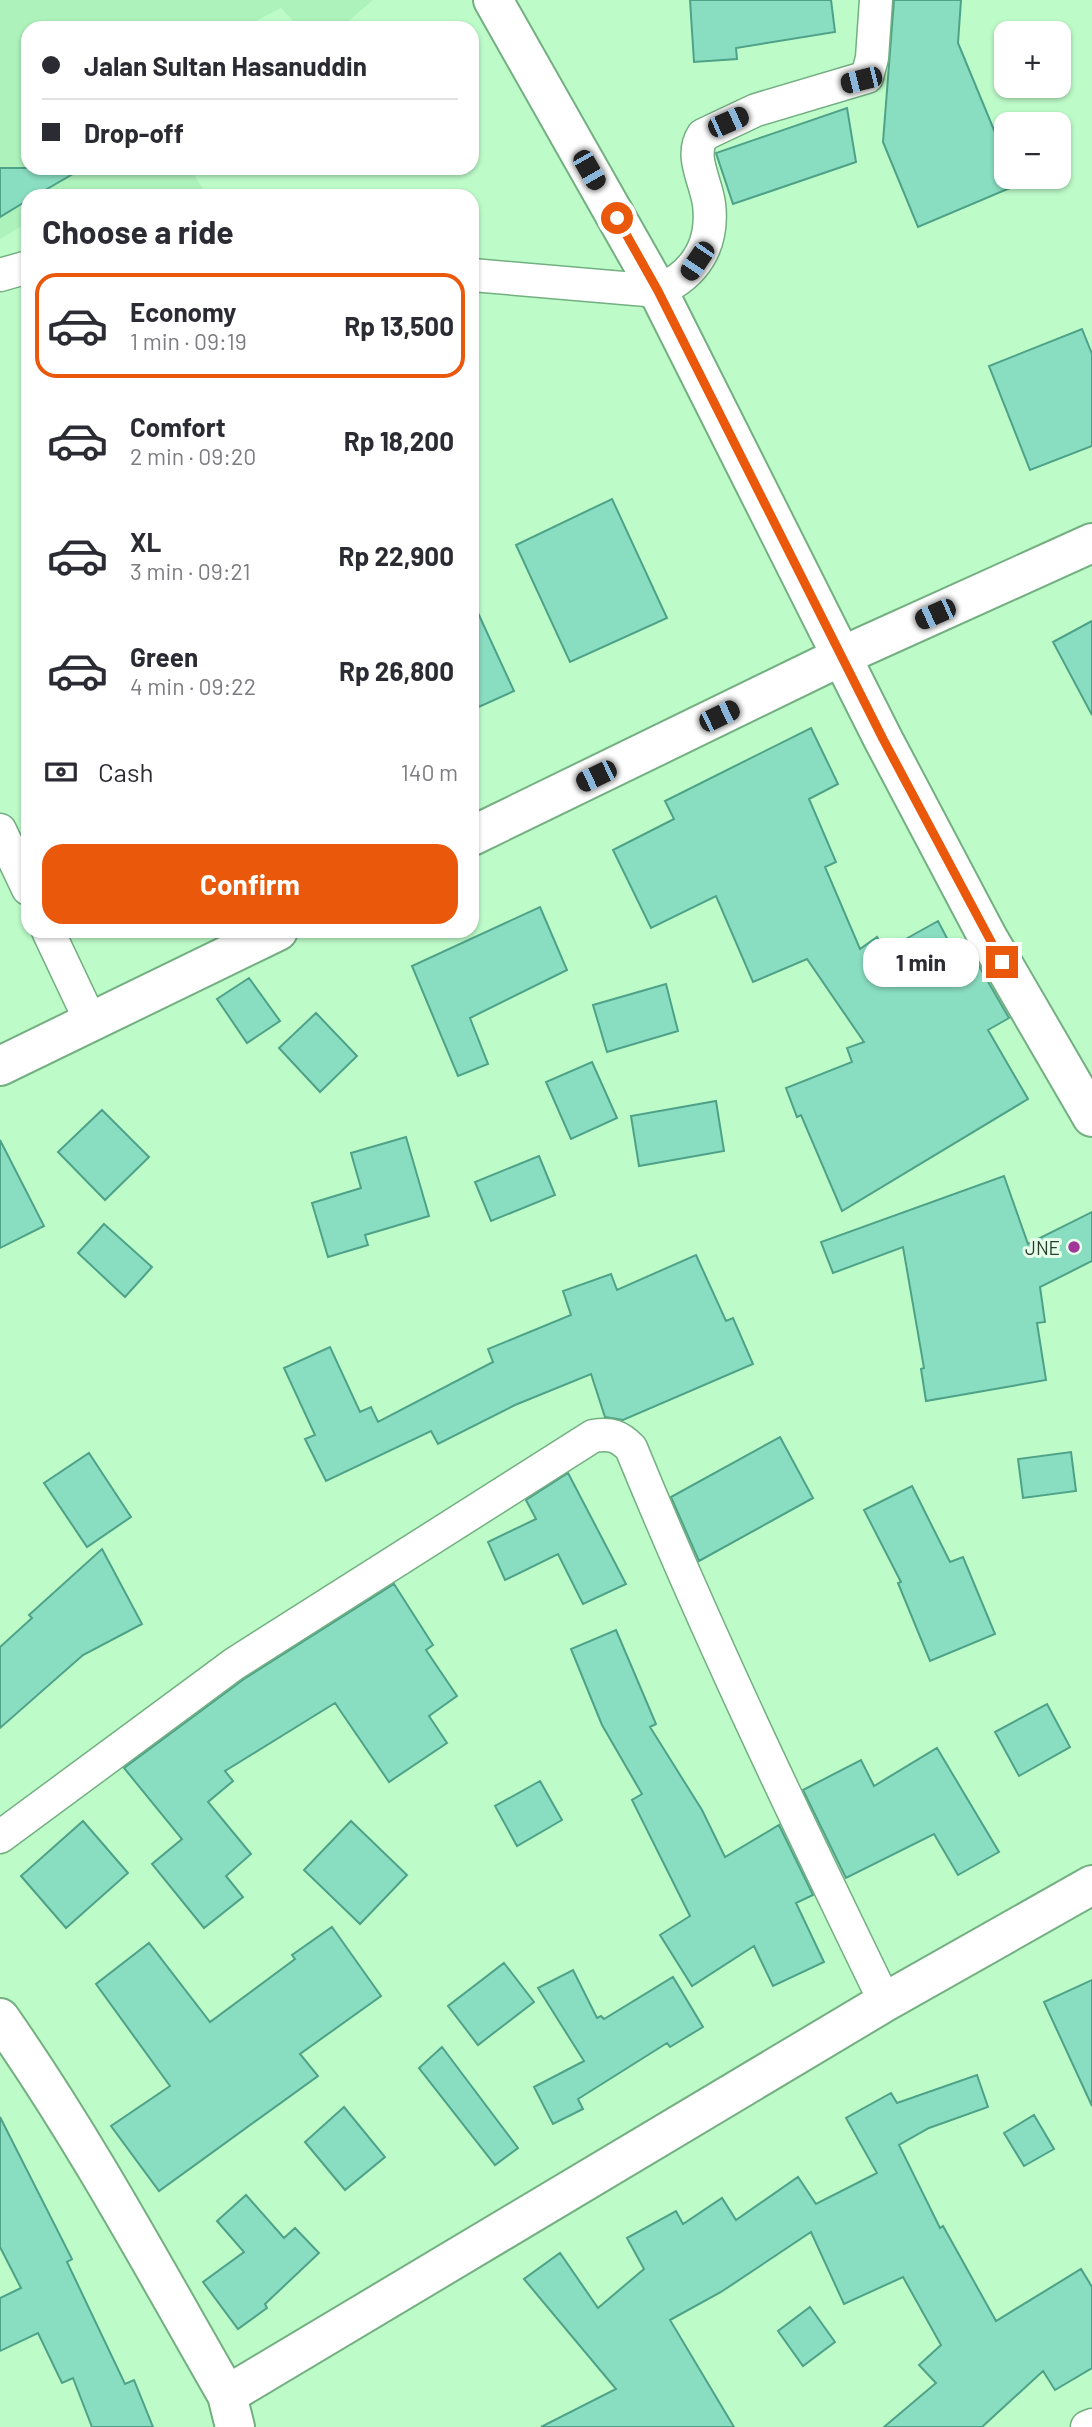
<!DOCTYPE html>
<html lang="en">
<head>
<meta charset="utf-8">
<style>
  body { margin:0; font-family:Barlow,sans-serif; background:#f2f2f3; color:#2b2b33; height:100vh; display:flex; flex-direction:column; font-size:26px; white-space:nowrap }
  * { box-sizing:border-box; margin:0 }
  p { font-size:23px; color:#7c7c81 }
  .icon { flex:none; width:38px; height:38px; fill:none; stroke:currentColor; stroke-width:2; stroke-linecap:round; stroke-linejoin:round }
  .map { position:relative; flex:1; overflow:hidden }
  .sheet { position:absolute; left:21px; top:189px; width:458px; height:749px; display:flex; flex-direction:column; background:#fff; border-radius:21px; box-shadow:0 2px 5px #0004 }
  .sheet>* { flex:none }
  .top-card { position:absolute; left:21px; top:21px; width:458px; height:154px; border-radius:21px; box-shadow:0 2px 5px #0004; display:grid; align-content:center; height:154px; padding:0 21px; background:#fff }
  .controls { position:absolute; left:994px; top:21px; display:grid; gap:14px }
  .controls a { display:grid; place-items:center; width:77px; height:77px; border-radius:14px; background:#fff; box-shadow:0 2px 5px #0004; font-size:35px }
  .end { position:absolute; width:32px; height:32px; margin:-16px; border:9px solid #ea580c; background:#fff; box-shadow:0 0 0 4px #fff }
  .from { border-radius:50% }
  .bubble { position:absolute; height:49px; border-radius:21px; background:#fff; box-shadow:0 2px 5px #0004; font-size:23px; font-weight:700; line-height:49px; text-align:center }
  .car { position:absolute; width:21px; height:42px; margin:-21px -10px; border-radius:9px; box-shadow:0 0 5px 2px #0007; background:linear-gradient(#222 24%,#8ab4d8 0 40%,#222 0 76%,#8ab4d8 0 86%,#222 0) }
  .top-card b { display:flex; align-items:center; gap:24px; height:66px; font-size:26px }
  .top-card b+b { border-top:2px solid #e1e1e2 }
  .top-card i { width:18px; height:18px; background:#2b2b33 }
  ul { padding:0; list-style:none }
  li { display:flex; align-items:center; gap:21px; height:105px; margin:0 14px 10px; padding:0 7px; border:4px solid transparent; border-radius:21px }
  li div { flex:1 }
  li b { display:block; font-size:26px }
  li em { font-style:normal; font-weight:700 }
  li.selected { border-color:#ea580c }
  li>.icon { width:63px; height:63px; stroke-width:1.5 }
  h2 { padding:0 21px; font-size:32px; line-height:84px }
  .pay { display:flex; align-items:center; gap:18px; height:77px; padding:0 21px; font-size:26px }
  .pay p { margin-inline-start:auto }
  .primary-button { display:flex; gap:14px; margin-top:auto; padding:14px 21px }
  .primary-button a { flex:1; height:80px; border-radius:21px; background:#ea580c; color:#fff; font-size:28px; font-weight:700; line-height:80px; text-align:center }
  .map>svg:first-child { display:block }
  .built { fill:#adf1bb }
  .building { fill:#89ddc0; stroke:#4ea288; stroke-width:2 }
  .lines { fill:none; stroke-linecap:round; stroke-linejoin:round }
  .minor-casing { stroke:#73af81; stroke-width:35 }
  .tertiary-casing { stroke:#73af81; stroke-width:42 }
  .secondary-casing { stroke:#73af81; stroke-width:42 }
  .minor { stroke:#fff; stroke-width:32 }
  .tertiary { stroke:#fff; stroke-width:38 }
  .secondary { stroke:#fff; stroke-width:38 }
  .route { stroke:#ea580c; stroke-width:9 }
  .poi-dot { fill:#a03799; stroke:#e6feea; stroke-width:2.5 }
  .labels { text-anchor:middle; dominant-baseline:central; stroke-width:6; stroke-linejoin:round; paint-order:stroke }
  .poi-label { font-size:19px; fill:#263f2c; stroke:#e6feea; text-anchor:end }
</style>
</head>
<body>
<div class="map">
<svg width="1092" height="2427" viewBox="0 0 1092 2427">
  <rect width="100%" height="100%" fill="#bdfbc9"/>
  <path class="built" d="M0,0H373L340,28H300L281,8L242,28H28V168H190L207,196H28V222L0,239Z"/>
  <path class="building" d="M690,0H831L835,32L736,48L737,59L694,62Z
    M894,0H961L958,43L1006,159V177H1014L1017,185L918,227L883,142Z
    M847,108L856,162L733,204L716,153Z
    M0,168H83L35,196H28V200L0,217Z
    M1082,329L1092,354V446L1030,470L989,366Z
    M612,499L667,618L570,662L516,545Z
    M472,600L514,691L472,710Z
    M1092,621V715L1053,642Z
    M811,728L838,784L809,799L836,862L825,867L860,949L877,937L886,950L938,921L959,961L972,954L1009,1018L988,1030L1028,1099L842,1211L801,1115L797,1117L786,1088L852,1062L847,1048L864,1042L807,959L753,982L716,896L651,928L613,850L674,819L665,801Z
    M540,907L567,970L470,1018L488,1064L458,1076L412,966Z
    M249,978L280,1021L247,1043L217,999Z
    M666,984L678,1031L607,1052L593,1005Z
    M316,1013L357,1056L320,1092L279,1048Z
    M592,1062L617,1118L571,1139L546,1082Z
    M716,1101L724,1151L639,1166L631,1116Z
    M102,1110L149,1157L105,1200L58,1152Z
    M406,1137L429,1216L365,1235L368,1245L328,1257L312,1203L361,1188L351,1153Z
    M0,1140L44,1226L0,1248Z
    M539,1156L555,1195L491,1221L475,1182Z
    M1004,1176L1028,1244L1092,1212V1261L1040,1287L1045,1322L1037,1323L1046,1380L926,1401L921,1369L924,1368L903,1247L833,1273L821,1242Z
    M104,1224L152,1267L125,1297L78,1253Z
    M696,1255L726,1321L733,1318L753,1364L623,1420L605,1417L591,1374L515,1405L438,1444L431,1431L326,1481L305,1439L315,1435L284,1368L330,1347L360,1412L371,1407L378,1422L493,1362L488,1349L571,1315L563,1291L611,1274L617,1290Z
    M780,1437L813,1498L699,1561L671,1497Z
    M1071,1452L1076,1491L1023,1498L1018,1459Z
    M89,1453L131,1517L87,1547L44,1483Z
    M568,1473L626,1584L583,1604L558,1554L505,1580L488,1542L536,1519L526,1500Z
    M912,1486L950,1562L963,1557L995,1634L930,1661L898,1583L901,1582L864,1510Z
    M102,1549L142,1624L83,1655L0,1728V1647L32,1618L29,1615Z
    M394,1584L433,1645L426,1650L457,1696L429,1716L447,1743L389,1782L335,1703L225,1771L233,1781L208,1802L251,1854L226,1876L243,1897L204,1928L152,1864L182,1839L124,1768L244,1679Z
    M616,1630L656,1724L650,1727L702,1810L725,1857L779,1825L813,1895L796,1903L824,1962L773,1986L754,1946L692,1986L660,1935L690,1916L632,1800L642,1794L602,1725L571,1649Z
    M1047,1704L1070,1747L1019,1776L995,1732Z
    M937,1748L999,1852L958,1875L934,1834L846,1878L803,1790L861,1760L874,1786Z
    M540,1781L562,1820L517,1846L495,1806Z
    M83,1821L128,1873L66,1928L21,1876Z
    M351,1821L407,1875L360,1924L304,1870Z
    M332,1927L381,1996L300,2054L318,2076L159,2191L111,2126L170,2086L96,1984L149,1943L210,2022L295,1959L292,1955Z
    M504,1963L534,2002L478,2045L448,2006Z
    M573,1970L597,2018L601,2016L604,2019L673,1977L703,2027L670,2047L667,2043L578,2099L583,2109L553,2124L534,2087L584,2061L538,1988Z
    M1092,1980V2106L1044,2002Z
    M442,2047L518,2148L495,2165L419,2068Z
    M977,2075L988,2107L929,2128L899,2145L940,2228L943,2226L996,2321L1081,2269L1092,2287V2368L1055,2390L1043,2371L982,2427H884L936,2383L919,2365L941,2345L903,2277L844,2304L811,2232L721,2292L670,2320L734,2427H541L616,2389L524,2279L560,2253L598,2308L644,2269L627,2238L676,2211L683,2224L722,2198L736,2220L798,2177L816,2204L877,2173L846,2118L891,2093L897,2103Z
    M344,2107L385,2157L345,2190L305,2142Z
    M1034,2115L1054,2149L1024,2166L1004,2133Z
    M0,2117L72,2259L67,2262L125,2384L134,2380L153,2427H92L73,2378L62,2383L38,2333L0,2351V2298L21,2288L0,2247Z
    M246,2195L284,2238L295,2228L319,2253L265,2304L267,2308L238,2329L203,2282L244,2252L217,2221Z
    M810,2307L835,2342L803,2366L778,2331Z"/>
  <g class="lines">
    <g class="minor-casing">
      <path id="minor" d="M0,275L28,267
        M472,275L658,291C695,275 714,245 709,204C706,181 689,156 703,135L756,110L867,77L872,58L876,0
        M0,830L28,889
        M48,931L91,1022
        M0,1837L234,1664L593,1436C611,1433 619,1436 631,1448C708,1636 796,1819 885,2002
        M1087,2427L1092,2425"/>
    </g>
    <g class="tertiary-casing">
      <path id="tertiary" d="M472,836L842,656L1092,543
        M0,1066L278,931
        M0,2018C84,2138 154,2268 227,2395
        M235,2427L227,2395L885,2002L1092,1885"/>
    </g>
    <g class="secondary-casing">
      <path id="secondary" d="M493,0L658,291L883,739L988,938L1092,1117"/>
    </g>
    <use href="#minor" class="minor"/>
    <use href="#tertiary" class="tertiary"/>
    <use href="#secondary" class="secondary"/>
  </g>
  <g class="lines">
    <path class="route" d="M617,218L658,291L883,739L1002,962"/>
  </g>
  <circle class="poi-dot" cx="1074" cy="1247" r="7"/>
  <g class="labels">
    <g class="poi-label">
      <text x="1060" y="1247">JNE</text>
    </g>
  </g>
</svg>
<div class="controls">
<a>+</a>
<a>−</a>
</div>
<i class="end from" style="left:617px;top:218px"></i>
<i class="end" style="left:1002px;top:962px"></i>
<div class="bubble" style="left:863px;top:938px;width:116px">1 min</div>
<i class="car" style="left:861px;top:80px;rotate:256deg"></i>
<i class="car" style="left:728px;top:122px;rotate:66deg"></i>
<i class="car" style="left:589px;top:170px;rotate:150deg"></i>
<i class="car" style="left:697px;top:261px;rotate:214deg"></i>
<i class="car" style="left:935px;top:614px;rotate:246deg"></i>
<i class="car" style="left:719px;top:716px;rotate:64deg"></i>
<i class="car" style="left:596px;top:776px;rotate:244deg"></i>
<div class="top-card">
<b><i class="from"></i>Jalan Sultan Hasanuddin</b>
<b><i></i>Drop-off</b>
</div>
<section class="sheet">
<h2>Choose a ride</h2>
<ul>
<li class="selected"><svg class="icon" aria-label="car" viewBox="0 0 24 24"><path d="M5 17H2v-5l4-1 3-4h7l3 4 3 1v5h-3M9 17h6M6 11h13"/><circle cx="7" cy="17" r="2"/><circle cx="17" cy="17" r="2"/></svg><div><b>Economy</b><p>1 min · 09:19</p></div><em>Rp 13,500</em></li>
<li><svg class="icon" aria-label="car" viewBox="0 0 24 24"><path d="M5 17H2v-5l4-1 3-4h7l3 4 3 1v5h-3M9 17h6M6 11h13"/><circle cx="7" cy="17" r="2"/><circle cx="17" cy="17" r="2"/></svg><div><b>Comfort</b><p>2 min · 09:20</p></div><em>Rp 18,200</em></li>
<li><svg class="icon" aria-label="car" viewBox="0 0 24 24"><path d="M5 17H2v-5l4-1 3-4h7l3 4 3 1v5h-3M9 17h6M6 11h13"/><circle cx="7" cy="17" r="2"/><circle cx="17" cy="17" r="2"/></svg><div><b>XL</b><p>3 min · 09:21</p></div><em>Rp 22,900</em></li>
<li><svg class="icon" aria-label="car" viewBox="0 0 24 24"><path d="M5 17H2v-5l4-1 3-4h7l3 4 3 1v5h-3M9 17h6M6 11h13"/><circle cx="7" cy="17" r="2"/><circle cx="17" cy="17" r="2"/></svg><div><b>Green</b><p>4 min · 09:22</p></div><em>Rp 26,800</em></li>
</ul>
<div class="pay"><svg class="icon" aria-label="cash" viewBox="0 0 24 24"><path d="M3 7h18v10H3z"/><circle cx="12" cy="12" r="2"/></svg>Cash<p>140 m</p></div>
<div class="primary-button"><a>Confirm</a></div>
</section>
</div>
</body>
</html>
